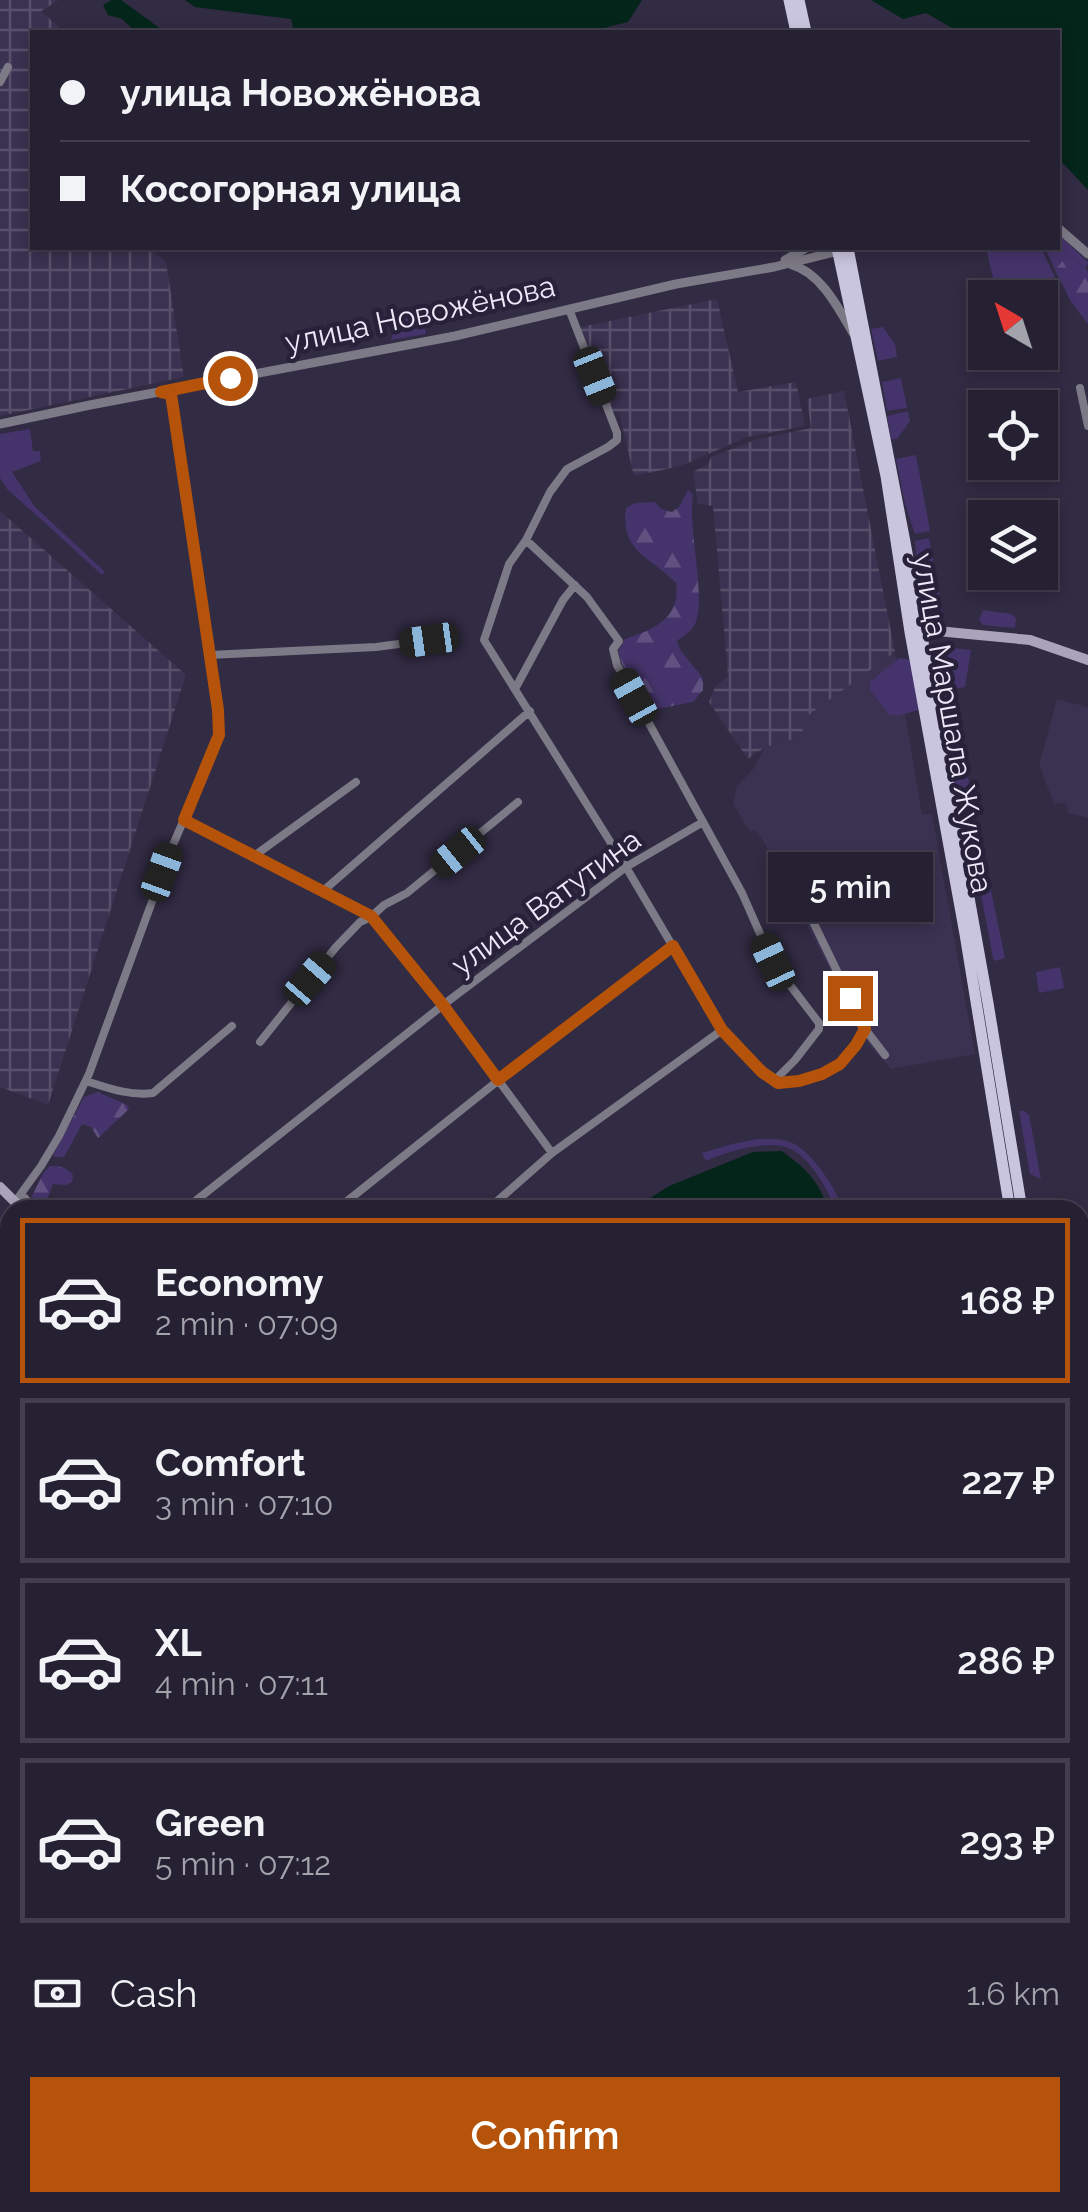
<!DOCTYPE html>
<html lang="en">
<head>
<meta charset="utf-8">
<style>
  body { margin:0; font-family:Raleway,sans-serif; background:#312d3e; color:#f1f3f6; height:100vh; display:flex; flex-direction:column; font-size:38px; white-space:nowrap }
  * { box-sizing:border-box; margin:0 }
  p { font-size:32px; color:#a3a3ac }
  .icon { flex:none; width:55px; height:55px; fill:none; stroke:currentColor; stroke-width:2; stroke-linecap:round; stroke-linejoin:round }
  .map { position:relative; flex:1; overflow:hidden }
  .details { position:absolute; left:0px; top:1200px; width:1090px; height:1012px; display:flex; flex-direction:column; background:#252032; border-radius:30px 30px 0 0; box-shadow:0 5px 15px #0003,0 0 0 2px #423e4d }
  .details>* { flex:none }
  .banner { position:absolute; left:30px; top:30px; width:1030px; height:220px; border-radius:0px; box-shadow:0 5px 15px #0003,0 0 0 2px #423e4d; display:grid; align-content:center; height:220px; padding:0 30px; background:#252032 }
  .needle { width:65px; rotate:321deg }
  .buttons { position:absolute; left:968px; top:280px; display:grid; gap:20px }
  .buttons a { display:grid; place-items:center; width:90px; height:90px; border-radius:0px; background:#252032; box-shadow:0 5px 15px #0003,0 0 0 2px #423e4d; font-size:50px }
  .end { position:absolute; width:45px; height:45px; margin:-22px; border:12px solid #b45309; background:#fff; box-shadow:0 0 0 5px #fff }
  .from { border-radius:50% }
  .bubble { position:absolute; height:70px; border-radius:0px; background:#252032; box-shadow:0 5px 15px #0003,0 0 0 2px #423e4d; font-size:32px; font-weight:600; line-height:70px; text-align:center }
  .car { position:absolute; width:30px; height:60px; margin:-30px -15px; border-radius:12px; box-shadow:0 0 8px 2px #0007; background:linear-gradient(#222 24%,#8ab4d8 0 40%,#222 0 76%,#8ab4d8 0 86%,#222 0) }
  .banner b { display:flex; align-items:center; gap:35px; height:95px; font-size:38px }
  .banner b+b { border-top:2px solid #423e4d }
  .banner i { width:25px; height:25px; background:#f1f3f6 }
  ul { padding:18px 0 0; list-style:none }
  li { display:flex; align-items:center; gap:30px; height:165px; margin:0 20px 15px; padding:0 10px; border:5px solid #423e4d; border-radius:0px }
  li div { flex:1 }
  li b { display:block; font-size:38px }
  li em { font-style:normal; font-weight:600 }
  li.active { border-color:#b45309 }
  li>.icon { width:90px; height:90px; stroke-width:1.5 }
  .pay { display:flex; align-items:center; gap:25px; height:110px; padding:0 30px; font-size:38px }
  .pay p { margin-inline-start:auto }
  .action { display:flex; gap:20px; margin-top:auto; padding:20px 30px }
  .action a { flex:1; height:115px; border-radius:0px; background:#b45309; color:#fff; font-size:40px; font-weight:600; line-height:115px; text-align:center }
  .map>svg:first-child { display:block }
  .built { fill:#3a3250 }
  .industrial { fill:url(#industrial-grid) }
  .grass { fill:#45346b }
  .forest { fill:url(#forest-firs) }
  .water { fill:#04251a }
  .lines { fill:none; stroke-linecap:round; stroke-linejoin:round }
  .minor { stroke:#7d7a87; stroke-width:8 }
  .tertiary { stroke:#7d7a87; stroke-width:9 }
  .secondary { stroke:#a9a4b9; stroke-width:10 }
  .primary { stroke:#cac5df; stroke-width:11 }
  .route { stroke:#b45309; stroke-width:12 }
  .labels { text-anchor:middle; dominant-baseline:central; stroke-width:9; stroke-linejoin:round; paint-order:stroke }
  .street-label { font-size:30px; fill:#ede9f9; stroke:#272139 }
</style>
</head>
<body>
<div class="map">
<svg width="1088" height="2212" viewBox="0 0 1088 2212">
  <defs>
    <pattern id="industrial-grid" width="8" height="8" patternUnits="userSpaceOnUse" patternTransform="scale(2.5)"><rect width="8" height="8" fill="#3a3250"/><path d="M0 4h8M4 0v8" fill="none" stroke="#57506a"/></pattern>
    <pattern id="forest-firs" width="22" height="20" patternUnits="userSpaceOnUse" patternTransform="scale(2.5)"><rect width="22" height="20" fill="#45346b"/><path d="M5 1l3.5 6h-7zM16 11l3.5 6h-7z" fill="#605181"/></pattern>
  </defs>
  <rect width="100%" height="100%" fill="#312b43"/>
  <path class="built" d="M895,652L922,814H932L975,1054L891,1069L868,1044L762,838L754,830L750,832L733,804L737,786L754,768L765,747L805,736L798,722Z
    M1057,699L1088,707V818L1068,813L1066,803L1054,804L1039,765Z
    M1080,1476L1088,1477V1642L1080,1693Z
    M1080,2123L1088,2133V2187L1080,2197Z
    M491,2203V2202L602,2203L600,2212H494Z
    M1013,2203H1074L1057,2211L1048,2212L1026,2209Z"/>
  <path class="industrial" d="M0,0H59L41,11L64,32H32V248H149L166,262L184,377L0,416Z
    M717,299L738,392L796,382L805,426L747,437L681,466L634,476L619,412H611L580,327Z
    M844,391L895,652L799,722L805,736L765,747L748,759L709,702L715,687L728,676L713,506L698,504L693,472L708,464L711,457L758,439L811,428L807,399Z
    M0,511L186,675L48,1105L0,1087Z"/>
  <path class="grass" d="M1058,234L1088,262L1086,269L1068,254L1055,270L1045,248H1058Z
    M986,248H1041L1054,275L1058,298L1040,301V298H985V312L979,314L973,287L994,282Z
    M421,307L426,334L391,340L399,311Z
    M883,327L895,344L897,357L878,361L871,329Z
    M901,378L907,408L887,411L882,382Z
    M908,411L910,421L897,439H891L887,416Z
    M30,429L33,451H40L41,461L12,472L35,507L47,518L44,522L7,489L0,478V434Z
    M916,455L930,531L915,534L905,504L896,459Z
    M929,538L943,614L942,616L926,613L917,565L915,541Z
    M983,610L1011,614L1016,618L1015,628L983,625L979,620Z
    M936,646L971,650L965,687L952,689L951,686L943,687Z
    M899,658L907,659L913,663L919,710L897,716L889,715L870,690V682Z
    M988,876L1005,958L995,961L993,958L978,878Z
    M1060,967L1064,988L1039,993L1036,972Z
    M1019,1111H1024L1029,1115L1041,1179L1030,1174Z
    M758,1139C769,1139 780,1138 790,1142C811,1150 837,1189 843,1210H836C827,1189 811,1158 789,1148C769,1139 725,1152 706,1161L702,1153L732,1144Z"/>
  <path class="forest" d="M1068,254L1088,271V324L1070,300L1055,270Z
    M688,490L693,494C687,528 707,597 695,624C692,631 683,636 677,641L681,651L703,678V690L693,702L647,711L622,664L618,651L625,639C654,630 681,618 676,583C652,557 620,553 626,508L635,503L655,502L661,509L672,512L679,507Z
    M47,518L105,572L102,575L44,522Z
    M960,739L972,797L963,798L954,791L945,743Z
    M98,1092L129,1106L128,1110L98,1138L91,1127L82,1124L64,1157H55L53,1155L84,1097Z
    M50,1166C61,1166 66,1167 73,1175L72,1182L66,1185L53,1184L44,1207L31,1198L44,1172Z
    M364,2203H433L436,2212H337Z"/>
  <path class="water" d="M111,0H121L165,32H136L122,19L108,15L103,5Z
    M185,0H642L628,22L587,32H294L291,19L195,7Z
    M871,0H1088V190L1058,158V32H959L926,13L903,19Z
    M782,1151C807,1170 819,1180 828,1210H632L669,1186L753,1152Z"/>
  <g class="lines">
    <path class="minor" d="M0,82L8,67
      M569,309L617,433V440L608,447L567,469L550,492L526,540L509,564L484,640L626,867L722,1030L762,1072L778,1083L799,1081L822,1074L840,1064L856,1045L865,1029
      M1080,388L1088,426
      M526,540L587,597L619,641L613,649L617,665L742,893L773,963L819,1023V1029L795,1060L775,1080
      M210,655L376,647L429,640L449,632
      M515,689L563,600L575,585
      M185,820L371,917L443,1005L552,1153
      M254,856L356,782
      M323,891L530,711
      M805,905L865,1029L885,1055
      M260,1042L336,947L360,922L371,917L384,905L407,893L518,802
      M86,1081C108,1088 130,1096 153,1093L232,1026
      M21,1194L36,1210
      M15,1202L41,1166L59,1136L89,1074L172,847L213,753L219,735V709L171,394L161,392
      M184,1210L443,1005L626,867L703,822
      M336,1210L573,1021L673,946
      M487,1210L552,1153L722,1030
      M0,1236L10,1248
      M0,1346L10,1338
      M0,1546L10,1518
      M0,1642L10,1668
      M0,1808L10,1830
      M1080,1833L1088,1771
      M0,2024L10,2048
      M0,2128L10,2124
      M0,2201L10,2197
      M71,2202L74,2212
      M154,2202L157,2212
      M868,2212L869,2202
      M916,2212L917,2202"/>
    <path class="tertiary" d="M1058,228L1088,254
      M785,260L806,248
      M792,265C821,273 839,309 853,333
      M0,424L90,405L455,336L676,284L774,267L839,251"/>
    <path class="secondary" d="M916,629L1030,640L1088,660
      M0,1187L23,1210
      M1080,1985L1088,1986
      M452,2202L456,2212
      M472,2202L475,2212"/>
    <path class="primary" d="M789,0L796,32
      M799,0L806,32
      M837,248L886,476L910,632L965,934L1010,1210
      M848,248L905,542L988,1003L1022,1210
      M1080,1268L1088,1269
      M888,2212L889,2202
      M897,2212L898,2202"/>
  </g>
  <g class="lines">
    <path class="route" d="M230,378L161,392L171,394L218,710L219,735L184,820L371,916L443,1005L498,1080L673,946L722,1030L762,1072L778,1083L799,1081L822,1074L840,1064L856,1045L865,1029L850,998"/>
  </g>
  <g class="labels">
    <g class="street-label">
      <text transform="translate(420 314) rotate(-12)">улица Новожёнова</text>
      <text transform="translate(953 723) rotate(80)">улица Маршала Жукова</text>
      <text transform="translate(546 902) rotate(-36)">улица Ватутина</text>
    </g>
  </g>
</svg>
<div class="buttons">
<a><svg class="needle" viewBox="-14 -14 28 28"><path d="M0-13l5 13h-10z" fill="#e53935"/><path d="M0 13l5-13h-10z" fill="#a3a3ac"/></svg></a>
<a><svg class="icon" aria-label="locate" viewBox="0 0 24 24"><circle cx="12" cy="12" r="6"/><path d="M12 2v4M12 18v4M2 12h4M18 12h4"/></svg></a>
<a><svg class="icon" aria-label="layers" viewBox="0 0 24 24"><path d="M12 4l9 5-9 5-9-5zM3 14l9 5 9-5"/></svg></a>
</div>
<i class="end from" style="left:230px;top:378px"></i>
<i class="end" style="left:850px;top:998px"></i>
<div class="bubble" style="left:768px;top:852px;width:165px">5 min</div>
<i class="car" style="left:595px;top:376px;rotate:158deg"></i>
<i class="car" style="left:429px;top:640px;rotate:262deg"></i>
<i class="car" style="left:634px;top:697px;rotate:331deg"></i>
<i class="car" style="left:458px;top:852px;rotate:231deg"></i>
<i class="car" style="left:162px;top:872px;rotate:20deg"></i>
<i class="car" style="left:773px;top:962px;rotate:335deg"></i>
<i class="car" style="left:310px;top:979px;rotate:41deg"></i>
<div class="banner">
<b><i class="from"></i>улица Новожёнова</b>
<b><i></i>Косогорная улица</b>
</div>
<section class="details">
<ul>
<li class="active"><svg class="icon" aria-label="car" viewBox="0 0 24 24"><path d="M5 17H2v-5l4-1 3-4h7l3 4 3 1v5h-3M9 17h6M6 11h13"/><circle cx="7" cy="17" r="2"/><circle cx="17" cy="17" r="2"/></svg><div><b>Economy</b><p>2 min · 07:09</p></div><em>168 ₽</em></li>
<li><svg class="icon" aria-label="car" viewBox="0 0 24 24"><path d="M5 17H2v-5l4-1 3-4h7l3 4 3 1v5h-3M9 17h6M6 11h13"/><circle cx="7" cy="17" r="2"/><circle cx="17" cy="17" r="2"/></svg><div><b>Comfort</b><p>3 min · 07:10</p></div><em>227 ₽</em></li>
<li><svg class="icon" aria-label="car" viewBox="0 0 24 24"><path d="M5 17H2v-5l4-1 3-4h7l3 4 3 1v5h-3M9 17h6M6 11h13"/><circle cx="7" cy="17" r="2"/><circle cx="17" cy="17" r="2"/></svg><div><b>XL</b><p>4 min · 07:11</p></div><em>286 ₽</em></li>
<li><svg class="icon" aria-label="car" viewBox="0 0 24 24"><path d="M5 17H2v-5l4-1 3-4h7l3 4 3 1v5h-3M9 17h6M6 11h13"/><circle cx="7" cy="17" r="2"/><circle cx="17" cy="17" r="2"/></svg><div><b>Green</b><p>5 min · 07:12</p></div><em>293 ₽</em></li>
</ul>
<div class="pay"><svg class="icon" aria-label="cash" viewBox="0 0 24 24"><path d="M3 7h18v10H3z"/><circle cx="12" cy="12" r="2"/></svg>Cash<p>1.6 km</p></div>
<div class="action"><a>Confirm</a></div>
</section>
</div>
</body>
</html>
